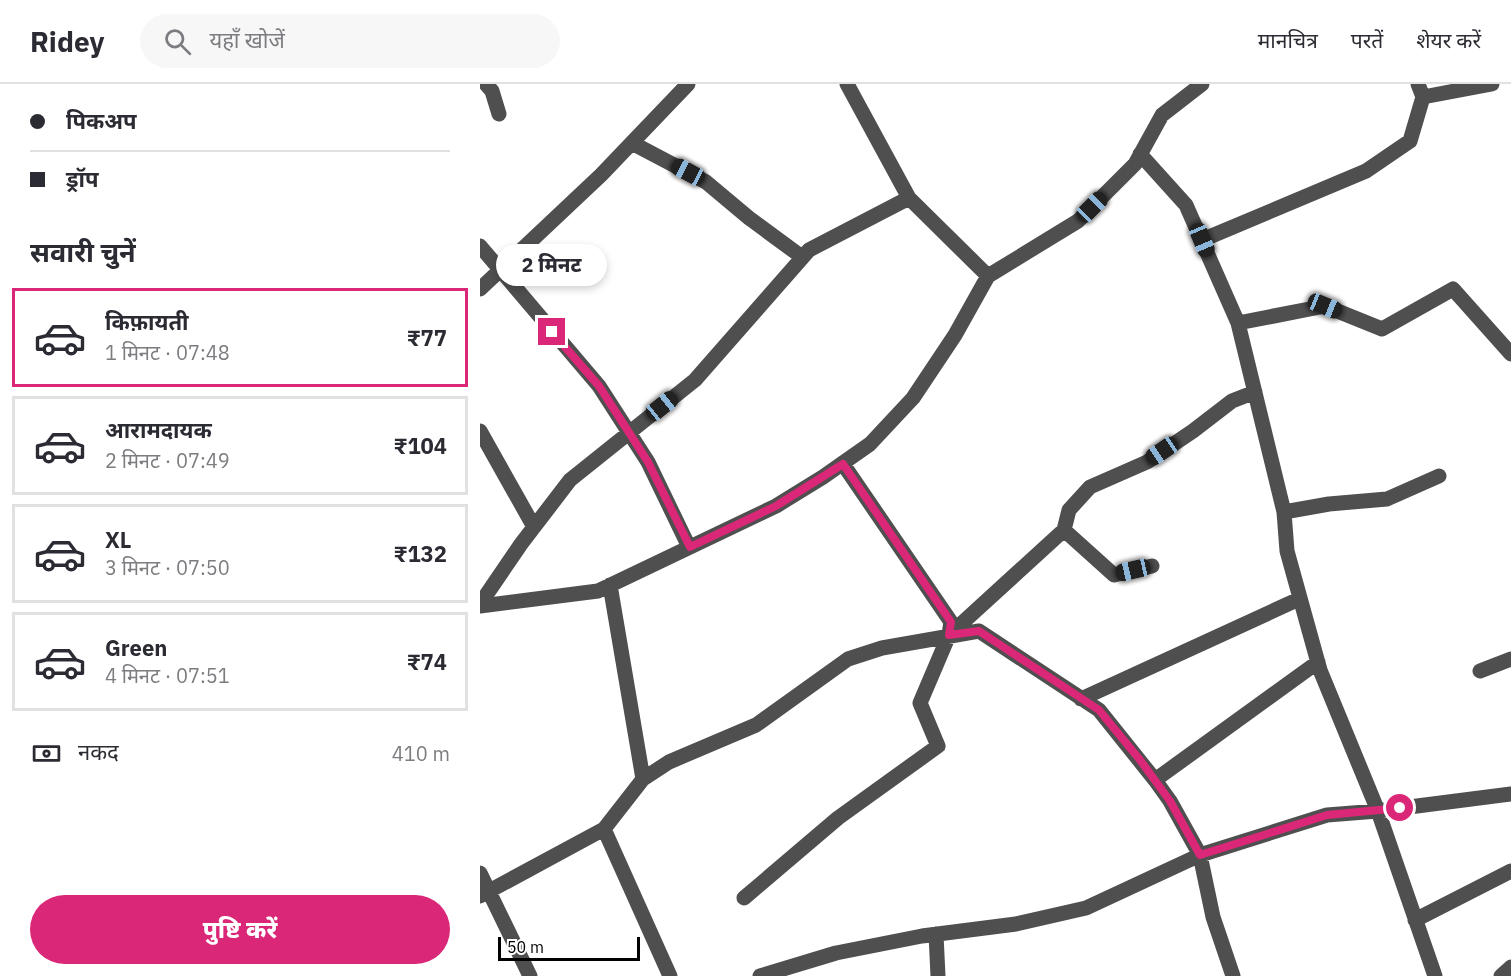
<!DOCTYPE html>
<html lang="hi">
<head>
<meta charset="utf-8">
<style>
  body { margin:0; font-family:"IBM Plex Sans","Noto Sans Devanagari",sans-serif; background:#f7f7f7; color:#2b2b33; height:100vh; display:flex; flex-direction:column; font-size:22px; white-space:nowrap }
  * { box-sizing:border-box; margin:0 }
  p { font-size:20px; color:#7c7c81 }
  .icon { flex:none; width:33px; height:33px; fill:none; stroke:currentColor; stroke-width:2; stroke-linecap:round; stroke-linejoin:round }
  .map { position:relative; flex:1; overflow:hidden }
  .drawer { display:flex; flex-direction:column; background:#fff; width:480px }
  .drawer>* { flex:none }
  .guide { display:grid; align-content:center; height:132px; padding:0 30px; background:#fff }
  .scale { position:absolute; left:18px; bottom:15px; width:142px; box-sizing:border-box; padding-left:6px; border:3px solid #000; border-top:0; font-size:16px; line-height:21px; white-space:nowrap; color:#000; -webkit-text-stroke:4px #fff; paint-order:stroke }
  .end { position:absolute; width:27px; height:27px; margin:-14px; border:8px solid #db2777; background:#fff; box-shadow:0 0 0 3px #fff }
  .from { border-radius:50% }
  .bubble { position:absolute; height:42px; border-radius:21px; background:#fff; box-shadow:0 3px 9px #0003; font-size:20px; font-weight:800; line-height:42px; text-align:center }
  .car { position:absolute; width:18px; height:36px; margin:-18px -9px; border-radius:8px; box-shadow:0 0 4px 2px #0007; background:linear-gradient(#222 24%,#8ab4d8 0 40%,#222 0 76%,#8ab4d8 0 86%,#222 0) }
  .guide b { display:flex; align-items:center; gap:21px; height:57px; font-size:22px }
  .guide b+b { border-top:2px solid #e1e1e2 }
  .guide i { width:15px; height:15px; background:#2b2b33 }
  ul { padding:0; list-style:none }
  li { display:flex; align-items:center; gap:18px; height:99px; margin:0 12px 9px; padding:0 18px; border:3px solid #e1e1e2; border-radius:0px }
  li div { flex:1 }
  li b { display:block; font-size:22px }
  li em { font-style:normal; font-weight:800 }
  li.on { border-color:#db2777 }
  li>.icon { width:54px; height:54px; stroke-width:1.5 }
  h2 { padding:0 30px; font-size:27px; line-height:72px }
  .pay { display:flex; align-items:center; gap:15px; height:66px; padding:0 30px; font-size:22px }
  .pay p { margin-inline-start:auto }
  .cta { display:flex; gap:12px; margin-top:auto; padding:12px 30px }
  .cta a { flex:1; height:69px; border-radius:36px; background:#db2777; color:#fff; font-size:24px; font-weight:800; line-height:69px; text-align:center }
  header { display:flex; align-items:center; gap:36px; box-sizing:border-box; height:84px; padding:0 30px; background:#fff; border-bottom:2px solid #e1e1e2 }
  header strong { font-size:28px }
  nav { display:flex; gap:33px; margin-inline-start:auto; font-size:21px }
  .search { width:420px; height:54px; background:#f7f7f7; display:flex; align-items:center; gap:15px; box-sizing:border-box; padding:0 21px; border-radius:33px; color:#7c7c81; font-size:22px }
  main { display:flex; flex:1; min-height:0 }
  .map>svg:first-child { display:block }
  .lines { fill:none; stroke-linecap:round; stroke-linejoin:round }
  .minor { stroke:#4f4f4f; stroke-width:15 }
  .route { stroke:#db2777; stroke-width:8 }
</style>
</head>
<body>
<header>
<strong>Ridey</strong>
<div class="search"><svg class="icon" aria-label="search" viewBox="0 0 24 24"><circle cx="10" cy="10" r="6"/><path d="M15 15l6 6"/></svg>यहाँ खोजें</div>
<nav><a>मानचित्र</a><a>परतें</a><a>शेयर करें</a></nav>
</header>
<main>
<section class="drawer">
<div class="guide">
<b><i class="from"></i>पिकअप</b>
<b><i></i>ड्रॉप</b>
</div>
<h2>सवारी चुनें</h2>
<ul>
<li class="on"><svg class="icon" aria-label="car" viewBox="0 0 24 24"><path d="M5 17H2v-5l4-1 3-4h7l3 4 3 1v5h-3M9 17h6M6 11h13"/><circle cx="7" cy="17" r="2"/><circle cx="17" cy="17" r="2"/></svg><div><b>किफ़ायती</b><p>1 मिनट · 07:48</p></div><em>₹77</em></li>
<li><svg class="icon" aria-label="car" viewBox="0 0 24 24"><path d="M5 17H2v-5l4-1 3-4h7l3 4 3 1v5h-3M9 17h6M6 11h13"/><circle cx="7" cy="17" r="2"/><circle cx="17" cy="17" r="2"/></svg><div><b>आरामदायक</b><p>2 मिनट · 07:49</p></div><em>₹104</em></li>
<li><svg class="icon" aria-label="car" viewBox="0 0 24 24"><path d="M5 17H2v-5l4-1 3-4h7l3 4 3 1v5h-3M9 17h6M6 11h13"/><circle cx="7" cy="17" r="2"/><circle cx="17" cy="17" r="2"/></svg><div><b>XL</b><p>3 मिनट · 07:50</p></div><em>₹132</em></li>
<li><svg class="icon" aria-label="car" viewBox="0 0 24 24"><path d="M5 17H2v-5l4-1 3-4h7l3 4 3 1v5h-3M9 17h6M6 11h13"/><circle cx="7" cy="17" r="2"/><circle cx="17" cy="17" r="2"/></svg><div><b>Green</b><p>4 मिनट · 07:51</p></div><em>₹74</em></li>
</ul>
<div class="pay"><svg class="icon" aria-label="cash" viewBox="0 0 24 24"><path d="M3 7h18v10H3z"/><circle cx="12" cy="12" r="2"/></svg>नकद<p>410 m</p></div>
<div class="cta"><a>पुष्टि करें</a></div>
</section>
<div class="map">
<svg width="1031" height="892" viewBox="0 0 1031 892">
  <rect width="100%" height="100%" fill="#fff"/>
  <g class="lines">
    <path class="minor" d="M6,0L12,7L19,30
      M367,0L429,114L508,192
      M943,13L1012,0
      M152,59L226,98L269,134L322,173
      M660,70L706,121L758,239L804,428
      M722,156L886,87L930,57L943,13L938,0
      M0,162L119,302L168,378L209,463
      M0,205L121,91L208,0
      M758,239L845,222L902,245L973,205L1031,270
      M0,347L54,443
      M584,446L589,426L610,403L667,378L713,347L752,317L775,308
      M130,501L163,695
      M0,520L41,460L90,396L215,296L329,166L429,114
      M0,522L118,507L296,422L343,393L390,360L433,314L475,251L508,192L598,137L655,80L682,31L722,0
      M469,551L584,446L634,491L672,482
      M1000,587L1031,575
      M601,615L819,515
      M675,696L838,578
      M124,745L190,892
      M0,789L50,892
      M0,812L124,745L163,695L189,678L276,641L368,575L402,564L499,547L619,626L675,696L690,717L720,771L733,833L753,892
      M264,814L358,734L458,662L440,619L469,551L471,538L363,380
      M935,836L1031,787
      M456,850L458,892
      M280,892L356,869L442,852L536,840L606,824L720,771L847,731L898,727L1031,710
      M955,892L898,727L840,586L807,467L804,428L849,420L907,415L959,392
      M1021,892L1031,883"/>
  </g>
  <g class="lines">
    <path class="route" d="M72,248L119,302L168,378L210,463L296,422L363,380L471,538L469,551L499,547L619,626L660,676L690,717L720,771L847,731L920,724"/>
  </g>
</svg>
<div class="scale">50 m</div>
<i class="end from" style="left:920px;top:724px"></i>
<i class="end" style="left:72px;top:248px"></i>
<div class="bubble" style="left:16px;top:160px;width:111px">2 मिनट</div>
<i class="car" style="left:208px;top:88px;rotate:298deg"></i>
<i class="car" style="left:612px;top:123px;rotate:45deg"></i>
<i class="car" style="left:722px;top:156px;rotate:157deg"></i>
<i class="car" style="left:845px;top:222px;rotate:112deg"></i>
<i class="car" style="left:182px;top:322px;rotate:51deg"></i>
<i class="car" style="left:682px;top:367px;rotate:236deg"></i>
<i class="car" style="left:653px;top:486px;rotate:257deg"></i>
</div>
</main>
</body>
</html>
